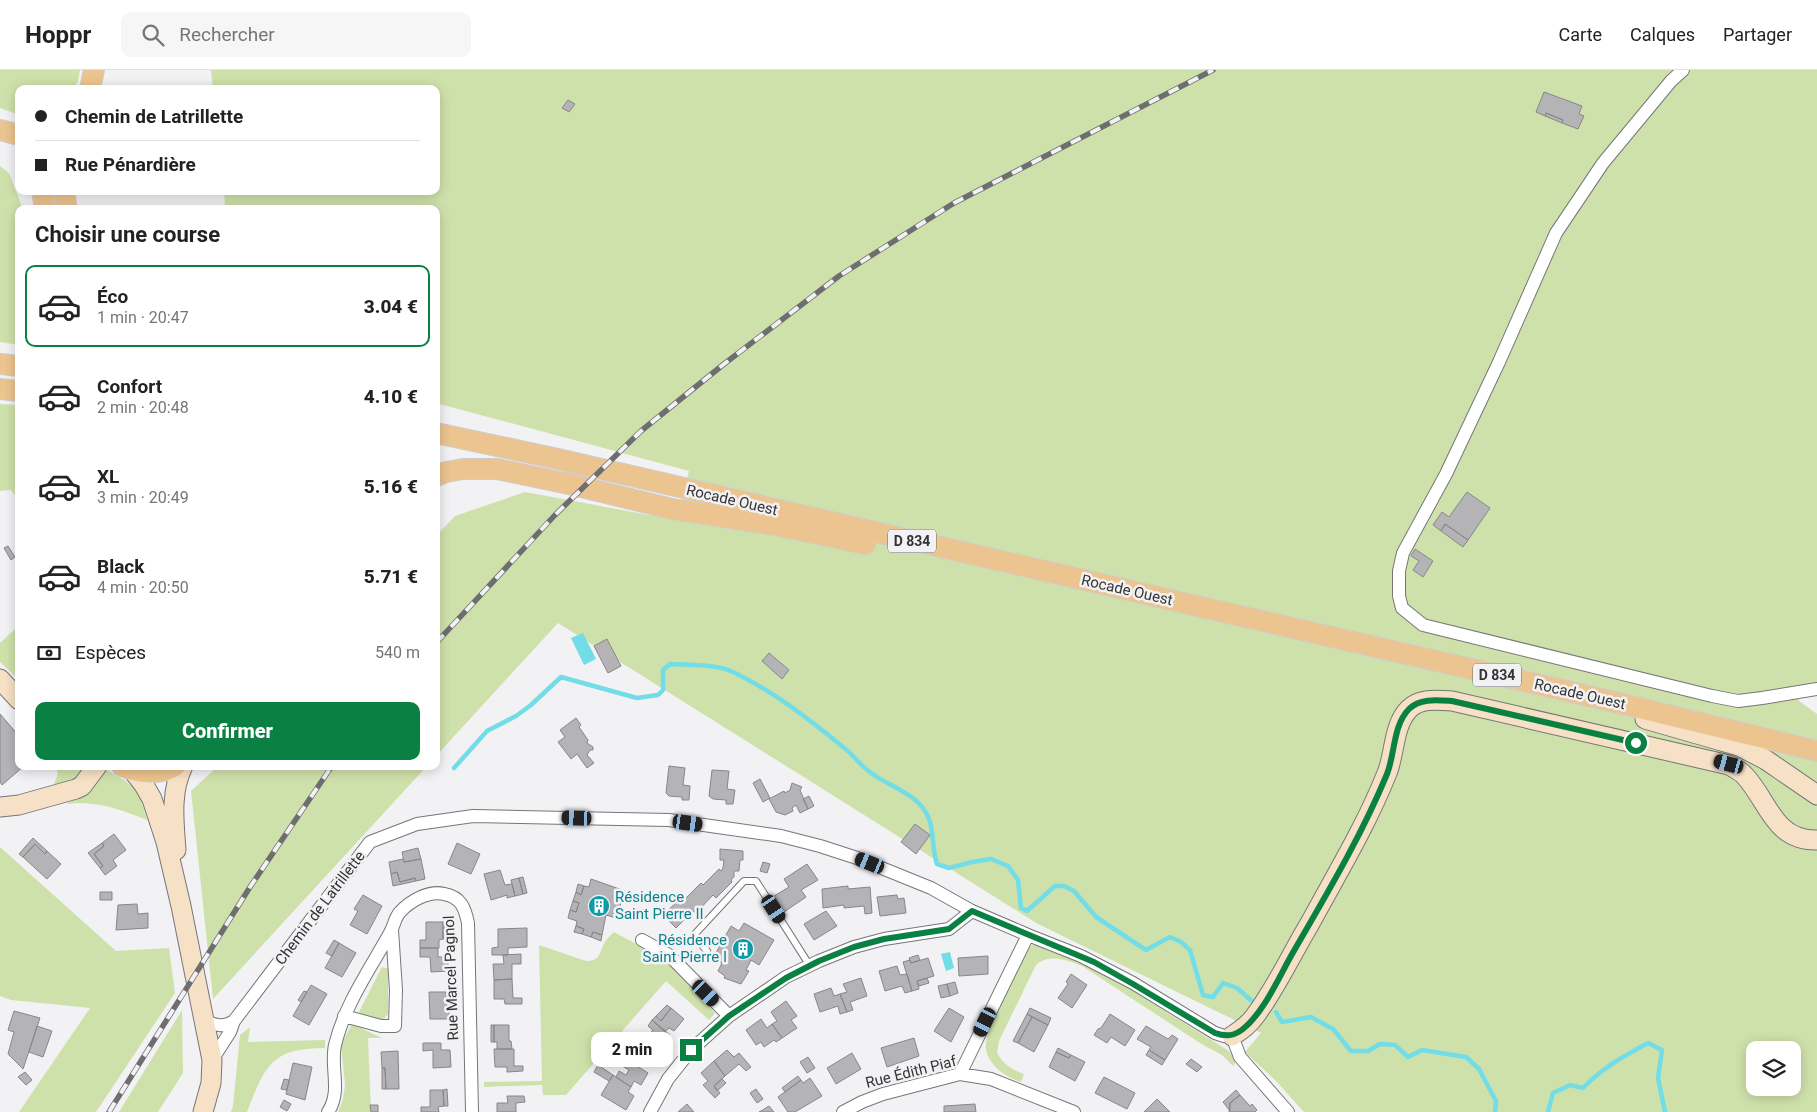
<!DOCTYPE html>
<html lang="fr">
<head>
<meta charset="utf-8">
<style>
  body { margin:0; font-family:Roboto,sans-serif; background:#f6f6f6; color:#222; height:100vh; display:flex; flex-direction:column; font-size:19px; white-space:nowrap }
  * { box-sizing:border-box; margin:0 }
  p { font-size:16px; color:#767676 }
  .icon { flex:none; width:28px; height:28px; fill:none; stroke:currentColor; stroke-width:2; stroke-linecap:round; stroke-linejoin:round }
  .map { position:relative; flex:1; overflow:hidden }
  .details { position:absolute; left:15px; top:135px; width:425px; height:565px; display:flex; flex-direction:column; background:#fff; border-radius:10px; box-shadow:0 2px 12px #0003 }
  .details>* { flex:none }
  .guide { position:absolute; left:15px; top:15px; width:425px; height:110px; border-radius:10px; box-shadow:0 2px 12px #0003; display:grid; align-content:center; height:110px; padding:0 20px; background:#fff }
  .tools { position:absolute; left:1746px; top:971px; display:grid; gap:10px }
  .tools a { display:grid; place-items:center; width:55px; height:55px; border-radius:10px; background:#fff; box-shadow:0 2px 12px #0003; font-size:25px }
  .end { position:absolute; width:22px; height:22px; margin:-11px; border:6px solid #0b8043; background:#fff; box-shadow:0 0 0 2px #fff }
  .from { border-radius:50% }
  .bubble { position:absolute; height:35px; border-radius:10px; background:#fff; box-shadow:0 2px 12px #0003; font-size:16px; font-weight:800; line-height:35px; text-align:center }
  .car { position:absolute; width:15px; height:30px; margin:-15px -8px; border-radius:6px; box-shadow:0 0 4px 1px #0007; background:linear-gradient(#222 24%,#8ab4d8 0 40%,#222 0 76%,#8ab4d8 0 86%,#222 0) }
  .guide b { display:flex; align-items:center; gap:18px; height:48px; font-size:19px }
  .guide b+b { border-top:1px solid #e0e0e0 }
  .guide i { width:12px; height:12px; background:#222 }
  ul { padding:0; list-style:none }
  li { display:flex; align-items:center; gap:15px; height:82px; margin:0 10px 8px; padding:0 10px; border:2px solid transparent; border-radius:10px }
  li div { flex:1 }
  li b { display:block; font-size:19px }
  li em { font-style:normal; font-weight:800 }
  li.active { border-color:#0b8043 }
  li>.icon { width:45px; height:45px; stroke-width:1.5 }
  h2 { padding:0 20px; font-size:22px; line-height:60px }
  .pay { display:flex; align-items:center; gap:12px; height:55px; padding:0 20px; font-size:19px }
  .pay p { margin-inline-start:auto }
  .primary-button { display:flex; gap:10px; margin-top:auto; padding:10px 20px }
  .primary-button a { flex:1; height:58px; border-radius:10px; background:#0b8043; color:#fff; font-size:20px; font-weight:800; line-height:58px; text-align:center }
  header { display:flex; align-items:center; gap:30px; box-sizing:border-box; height:70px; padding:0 25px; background:#fff; border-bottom:1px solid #e0e0e0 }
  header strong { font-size:24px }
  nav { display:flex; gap:28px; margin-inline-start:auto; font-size:18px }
  .search { width:350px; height:45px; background:#f6f6f6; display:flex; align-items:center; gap:12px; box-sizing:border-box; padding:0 18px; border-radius:10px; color:#767676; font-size:19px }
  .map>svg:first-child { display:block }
  .green { fill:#cfe1ab; fill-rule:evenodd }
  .water { fill:#72dce7 }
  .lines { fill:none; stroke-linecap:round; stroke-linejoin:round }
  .stream { stroke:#72dce7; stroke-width:4.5 }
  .building { fill:#b4b4b7; stroke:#87878a }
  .lane-casing { stroke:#767679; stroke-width:8 }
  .street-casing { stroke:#767679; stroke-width:14 }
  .secondary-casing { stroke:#767679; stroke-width:21 }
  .primary-casing { stroke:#cececf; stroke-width:22 }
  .lane { stroke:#fff; stroke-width:6 }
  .street { stroke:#fff; stroke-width:12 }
  .secondary { stroke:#f6e1c7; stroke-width:19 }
  .primary { stroke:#ecc48f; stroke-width:20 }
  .rail-casing { stroke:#6e6e70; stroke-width:5.5 }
  .rail { stroke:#f2f2f5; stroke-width:4; stroke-dasharray:11; stroke-linecap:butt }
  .route { stroke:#0b8043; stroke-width:6 }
  .labels { text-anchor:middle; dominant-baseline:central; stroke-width:5; stroke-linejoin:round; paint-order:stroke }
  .shield { fill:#f2f2f5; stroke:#6d6d6f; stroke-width:1 }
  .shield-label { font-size:14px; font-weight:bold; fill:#343435 }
  .street-label { font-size:15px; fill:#343435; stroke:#f2f2f5 }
  .culture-label { font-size:15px; fill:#0d838f; stroke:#f2f2f5; text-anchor:start }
</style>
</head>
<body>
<header>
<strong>Hoppr</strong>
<div class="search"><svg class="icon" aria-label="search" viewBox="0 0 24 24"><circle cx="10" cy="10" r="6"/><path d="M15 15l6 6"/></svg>Rechercher</div>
<nav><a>Carte</a><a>Calques</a><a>Partager</a></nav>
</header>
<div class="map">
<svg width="1817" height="1042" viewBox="0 0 1817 1042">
  <rect width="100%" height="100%" fill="#f2f2f5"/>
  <path class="green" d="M0,0H80L78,11L74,19H19V45L0,38Z
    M211,0H1817V616L1798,630L1817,644V1042H1304L1276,1011L1245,982L1261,963L1038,854L558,553L436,686V466L455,446L525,422L676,450L689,401L436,333V139H225L224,121H436V19H213ZM1755,980H1792V1018H1755Z
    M0,96L9,103L23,139H19V275L0,272Z
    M0,334L19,335V430L11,420L0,421Z
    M19,555V610L0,592V573Z
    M55,696H91L90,700L60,719L54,714L58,704Z
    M218,696H427L213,929L191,721Z
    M104,698L124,710L139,722L147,750C121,740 95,730 67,734Z
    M0,777L116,881L169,878L175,923L96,1042H19L90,938L11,930L0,926Z
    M614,862L666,890L715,943L709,950L666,911L566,1025H543L542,1015L484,1017V1012L542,1011L539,875L586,891C601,891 599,882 605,872C607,868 611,865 614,862Z
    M1035,874L1068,884L1104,903L1229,981L1236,991L1233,996L1222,985L1203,975L1082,896C1067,890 1049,883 1036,895L999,971L997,983C1004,995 1011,999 1024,1004L1021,1012C1006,1007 990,997 986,980C982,963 1019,897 1028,878Z
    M382,897L388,899V944L383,950L368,947L359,942Z
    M182,940L183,1003L158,1042H119Z
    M352,954L382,968H368L371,1042H338L343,1029L345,1015L341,974Z
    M250,957L248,972L325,970V978C271,978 265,996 247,1042H231L233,1036L240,965Z"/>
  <path class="water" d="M583,563L596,589L584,595L571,568Z
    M950,882L954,898L946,901L941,884Z"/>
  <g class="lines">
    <path class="stream" d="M454,698L487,661L516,646L531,635L561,607L637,628L658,625L663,620V600L670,594C688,595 717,594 733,602C773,621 809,649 843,677C854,685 862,698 874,705C893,718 920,725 929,749C934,762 932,780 937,794L949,798L972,792L991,789L1008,796L1018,810L1021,838L1027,841L1055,816H1064L1074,821L1096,847L1146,880L1170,867L1181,872L1190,880L1203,925L1213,927L1223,913L1237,918L1253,932H1258
      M1276,942L1282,952L1311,947L1333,959L1351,981H1368L1380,974L1395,975L1408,987L1422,980L1466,987L1479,999L1496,1031L1495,1042
      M1548,1042L1553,1023L1570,1015L1583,1018C1602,998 1624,986 1648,973L1662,980L1658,1008L1665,1042"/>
  </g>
  <path class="building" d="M1544,22L1582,36L1579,44L1584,46L1578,59L1562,53L1563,50L1546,43L1545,46L1536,42Z
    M568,30L575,34L569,42L562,38Z
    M1546,43L1563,50L1562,53L1545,46Z
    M1467,422L1490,438L1468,470L1445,454L1441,461L1433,455L1442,442L1449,447Z
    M1445,454L1468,470L1463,477L1441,461Z
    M8,476L15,487L11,490L4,478Z
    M1415,479L1433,491L1423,507L1413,500L1419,491L1411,486Z
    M607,569L621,596L608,603L594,576Z
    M769,583L789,600L782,609L762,591Z
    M0,644L19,666V696H24L2,715L0,712Z
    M576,648L581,655L579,657L588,670L587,673L593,677V680H590L587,685L594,693L587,698L577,684L571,689L558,672L565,667L560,660Z
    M669,696L685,698L683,715L690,716L689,730H682V727L669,726L666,723Z
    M712,700L729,701L727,719L735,720L733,734H726V730L713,729L709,726Z
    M760,709L770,728L763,732L753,713Z
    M792,713L802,717L800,720L808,739L800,743L796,735L792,738L793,741L785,745L776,742L769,729L784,721L785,723L790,720Z
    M809,726L814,736L808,739L803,729Z
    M915,754L930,765L916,784L901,772Z
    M114,764L126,780L113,790L117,796L105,805L100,798L103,796L94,784L104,776L102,773Z
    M33,768L47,781L45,784L35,774L23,787L19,784Z
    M102,773L104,776L94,784L103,796L100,798L88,783Z
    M457,773L480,784L471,804L448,794Z
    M35,774L45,784L47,781L61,794L47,809L23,787Z
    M418,778L421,789L404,792L402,782Z
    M720,779L743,781V790H740L739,801H734V807L731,810L732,812L716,828L713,825L696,843L693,841L676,858L663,845L681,828L683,831L701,813L703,815L719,799L721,801L723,798L724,790H720Z
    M403,789L404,792L421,789L425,809L416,811L415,808L400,812L397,802L391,804L389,792Z
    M763,792L770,794L767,803L760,801Z
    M807,794L818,810L801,820L806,827L784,842L774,826L789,817L784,809Z
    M500,800L505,815L512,814L515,826L507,828V825L491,830L484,804Z
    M397,802L400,812L415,808L416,811L393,816L391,804Z
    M523,807L527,823L523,824L519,808Z
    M519,808L523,824L515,826L511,810Z
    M591,809L625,821L616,848L606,845L602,865L593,862L591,867L582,864L584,859L576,856L577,851L568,848L570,840L576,842L579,833L573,831L576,822L581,825L584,816L589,817Z
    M578,814L584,816L581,825L576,822Z
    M848,816V819L870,817L872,843L865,844L864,836L844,838V835L823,838L822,819Z
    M100,822H112V830H100Z
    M363,825L382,836L367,864L350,855L358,841L354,839Z
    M897,825L898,829L904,828L906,843L880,846L877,827Z
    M573,831L579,833L576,842L570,840Z
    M137,834L138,844L148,843V858L116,860L118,835Z
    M826,841L837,856L814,870L804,854Z
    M426,852H443V869L439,870V878H420V870H426Z
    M443,852H446V869H443Z
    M744,853L774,870L759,895L751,890L746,900L749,901L741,914L724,908L725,906L718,901L722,893L713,888L731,856L739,861Z
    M576,856L584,859L582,864L574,862Z
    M527,858V877L508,878V885H492V878L498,877V859Z
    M593,862L602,865L601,871L591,867Z
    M334,870L339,873L332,886L326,883Z
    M339,873L356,883L342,907L325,898Z
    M420,878H438V887H448V901L431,902L430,887H420Z
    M521,884V894H512V909L494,910L493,894H504L503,885Z
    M918,885L920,890L911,893L909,888Z
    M988,886V904L959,906L958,888Z
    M928,888L934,906L917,911L919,919L912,921L903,892L910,890L911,893Z
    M897,896L900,905L907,904L912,921L905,923L902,916L885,921L879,901Z
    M1071,904L1087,915L1072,938L1058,928L1068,914L1066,912Z
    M861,908L867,926L850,932L853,940L847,942L840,924L847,922L843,914Z
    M927,908L929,913L919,916L917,911Z
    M512,909L513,928H522V934H505L504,929H494V910Z
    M955,912L958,923L950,926L947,914Z
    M947,914L950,926L941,928L938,916Z
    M311,915L327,924L309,955L293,946Z
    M831,918L834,926L840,924L847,942L840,944L838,936L820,942L814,924Z
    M304,921L307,922L301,932L298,930Z
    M429,922H446L447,937H449V949H430Z
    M786,931L797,946L791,950L797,958L782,968L772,954L777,951L771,942Z
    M667,935L671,938L661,951L656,946Z
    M671,938L684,949L674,961L669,958L665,962L652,950L656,946L661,951Z
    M949,938L964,947L951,972L934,961Z
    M1030,938L1051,948L1048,955L1027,944Z
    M14,941L40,948L23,999L8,984L14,962L8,960Z
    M1027,944L1032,947L1018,973L1013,971Z
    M1110,944L1135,960L1125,976L1111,967L1107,973L1094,965L1098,959L1101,958Z
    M1032,947L1048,955L1034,982L1018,973Z
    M761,949L767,958L772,954L782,968L776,972L774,970L764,977L761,972L756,975L746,960Z
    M652,950L670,965L655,984L642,973L653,960L648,956Z
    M491,955H494V972H491Z
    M494,955H509V971H511L512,979H497V972H494Z
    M37,956L52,961L43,987L29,982Z
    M1146,956L1168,969L1172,965L1178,969L1165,990L1149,980L1151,977L1137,969Z
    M914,968L919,986L887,997L881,978Z
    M423,973H441V980H450L451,997L433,998V980L423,981Z
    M1058,978L1071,985L1069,988L1056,982Z
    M494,979H514V996H523V1001L507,1002V997H495Z
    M727,980L734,987L739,983L751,997L746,1001L739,994L725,1006L714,991Z
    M1149,980L1165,990L1162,995L1146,985Z
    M398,981L399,1019H386L385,998H382L381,982Z
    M1056,982L1069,988L1071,985L1085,992L1075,1011L1049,997Z
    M625,983L636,990L634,994L648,1003L641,1015L634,1011L631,1017L616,1007L619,1001L626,1005L629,1000L619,994Z
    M852,983L861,999L836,1014L827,998Z
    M808,987L815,998L807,1003L800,992Z
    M1191,989L1202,997L1197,1002L1186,994Z
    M714,991L725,1006L714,1016L720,1023L715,1028L703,1015L708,1011L701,1003Z
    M293,993L312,997L305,1030L286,1024Z
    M598,995L613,1005L609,1011L594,1002Z
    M382,998H385L386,1019H382Z
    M25,1002L32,1010L26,1015L18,1007Z
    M613,1005L631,1017L628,1022L634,1026L626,1040L601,1025Z
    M798,1006L801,1010L785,1022L782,1018Z
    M1104,1007L1135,1023L1127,1039L1095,1023Z
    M810,1008L822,1026L795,1042H788L778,1027L801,1010L803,1013Z
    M284,1009L289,1010L287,1020L281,1019Z
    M722,1009L726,1013L717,1021L714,1016Z
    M447,1019L448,1036H444L443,1020Z
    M756,1019L763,1029L757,1033L750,1023Z
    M430,1020H443L444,1036L438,1037L439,1042H421V1037H430Z
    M1236,1020L1240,1025L1230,1033V1041L1223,1032Z
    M1240,1025L1250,1036L1252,1034L1257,1040L1255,1042H1229L1230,1033Z
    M507,1026H524L525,1032L516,1033V1042H497V1033H508Z
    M1157,1029L1170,1042H1144Z
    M284,1030L291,1034L287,1041L280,1037Z
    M687,1034L694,1042H678Z
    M975,1034L976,1042H944V1036Z
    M370,1035H378V1042H371Z
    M769,1036L774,1042H759L761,1041Z"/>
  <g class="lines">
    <g class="lane-casing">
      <path id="lane" d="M707,881L694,865L744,811H756L810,896"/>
    </g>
    <g class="street-casing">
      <path id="street" d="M1683,0L1671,11L1603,93L1556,163L1499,292L1446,404L1403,483L1399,501V526L1402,538L1423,555L1712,626L1738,631L1762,628L1817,619
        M642,870L669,885L729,946
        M344,946L381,956H395L396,920L392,860
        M204,951C216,955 222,958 234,951
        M212,990L230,962L234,951L370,772L417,754L473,746L669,750L781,766L820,776L857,788L931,818L972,841L1028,865L1081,886L1133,913L1215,963L1224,966H1232L1240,987L1288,1042
        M960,1004L1028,865
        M328,1042C342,1021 330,998 335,975C345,934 370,899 390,863C394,856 395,847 400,842C410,831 429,820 444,824C461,827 465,838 468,853L472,1042
        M650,1042L668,1009L691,980L729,946L786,907L819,891L854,877L884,869L949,859L972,841
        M843,1042L862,1032L883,1024L960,1004L991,1009L1074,1042"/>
    </g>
    <g class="secondary-casing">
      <path id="secondary" d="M0,609L19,630
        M1645,649L1739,676L1766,690L1817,725
        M133,701L144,715L152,729L166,772L181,836L212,990L211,1013L203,1042
        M0,737L19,735L76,719L82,716L97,696
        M176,780C174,751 170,723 183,696
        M1232,966C1241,960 1249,955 1255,946C1276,918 1291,885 1309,855C1336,805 1366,756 1387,703C1395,684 1393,655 1409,639C1420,628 1437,630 1452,631L1729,695C1734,698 1741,701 1745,706C1769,732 1774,771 1817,770"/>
    </g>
    <g class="primary-casing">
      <path id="primary" d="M90,19L94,0
        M0,60L19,65
        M42,121L45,139
        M64,121L67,139
        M0,294L19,296
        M0,319L19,321
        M436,363L558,389L1606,630L1817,681
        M436,406L446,402L463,399H497L569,414L672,439L780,456L865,474
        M122,696C138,703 159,706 175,696"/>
    </g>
    <use href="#lane" class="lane"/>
    <use href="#street" class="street"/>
    <use href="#secondary" class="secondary"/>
    <use href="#primary" class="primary"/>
    <g class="rail-casing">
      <path id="rail" d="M436,573L555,445L641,361L724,294L839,206L954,133L1213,0
        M109,1042L250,817L332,696"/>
    </g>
    <use href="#rail" class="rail"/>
  </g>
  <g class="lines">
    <path class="route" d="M691,980L729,946L786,908L819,891L854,877L884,869L949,859L972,841L1094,892L1133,914L1215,963C1226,967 1234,966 1243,959C1264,942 1278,909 1291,886C1325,827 1361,767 1387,704C1395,684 1393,655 1409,639C1420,628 1437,630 1452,631L1636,673"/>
  </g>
  <defs>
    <g id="building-disc" transform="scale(1.125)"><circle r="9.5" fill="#0f9aa8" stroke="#f2f2f5"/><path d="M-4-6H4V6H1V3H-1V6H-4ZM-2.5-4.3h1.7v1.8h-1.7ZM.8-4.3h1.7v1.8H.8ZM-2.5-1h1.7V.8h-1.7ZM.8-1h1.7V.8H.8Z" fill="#fff"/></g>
  </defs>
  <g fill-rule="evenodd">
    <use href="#building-disc" x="599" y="836"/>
    <use href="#building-disc" x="743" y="879"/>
  </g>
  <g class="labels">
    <g class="shield">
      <rect x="888" y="459.5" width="48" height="23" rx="4"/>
      <rect x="1473" y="593.5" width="48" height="23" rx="4"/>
    </g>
    <g class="shield-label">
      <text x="912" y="471">D 834</text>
      <text x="1497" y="605">D 834</text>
    </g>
    <g class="street-label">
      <text transform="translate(732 430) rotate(13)">Rocade Ouest</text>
      <text transform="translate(1127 520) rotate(13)">Rocade Ouest</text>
      <text transform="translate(1580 624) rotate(13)">Rocade Ouest</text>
      <text transform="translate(320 838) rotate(-53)">Chemin de Latrillette</text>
      <text transform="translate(451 908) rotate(-92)">Rue Marcel Pagnol</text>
      <text transform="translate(911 1002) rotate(-14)">Rue Édith Piaf</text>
    </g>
    <g class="culture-label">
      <text x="615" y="827">Résidence<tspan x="615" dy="17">Saint Pierre II</tspan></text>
      <text x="727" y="870" text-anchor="end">Résidence<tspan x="727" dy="17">Saint Pierre I</tspan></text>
    </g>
  </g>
</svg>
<div class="tools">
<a><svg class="icon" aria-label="layers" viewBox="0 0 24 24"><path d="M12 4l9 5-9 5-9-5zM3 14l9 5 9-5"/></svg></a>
</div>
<i class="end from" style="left:1636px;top:673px"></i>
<i class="end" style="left:691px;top:980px"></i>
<div class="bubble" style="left:591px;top:962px;width:82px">2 min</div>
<i class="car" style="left:1729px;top:694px;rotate:285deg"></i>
<i class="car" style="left:577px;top:748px;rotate:272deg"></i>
<i class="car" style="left:688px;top:753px;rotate:98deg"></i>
<i class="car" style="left:870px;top:793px;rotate:292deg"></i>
<i class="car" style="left:774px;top:839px;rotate:147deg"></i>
<i class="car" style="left:706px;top:923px;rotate:135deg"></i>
<i class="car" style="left:985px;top:952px;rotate:206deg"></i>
<div class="guide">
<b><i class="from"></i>Chemin de Latrillette</b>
<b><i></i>Rue Pénardière</b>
</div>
<section class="details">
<h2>Choisir une course</h2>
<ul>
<li class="active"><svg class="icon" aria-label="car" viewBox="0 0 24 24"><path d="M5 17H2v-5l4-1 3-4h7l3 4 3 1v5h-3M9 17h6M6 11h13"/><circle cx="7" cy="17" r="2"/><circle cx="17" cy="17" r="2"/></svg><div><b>Éco</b><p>1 min · 20:47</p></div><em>3.04 €</em></li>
<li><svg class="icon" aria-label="car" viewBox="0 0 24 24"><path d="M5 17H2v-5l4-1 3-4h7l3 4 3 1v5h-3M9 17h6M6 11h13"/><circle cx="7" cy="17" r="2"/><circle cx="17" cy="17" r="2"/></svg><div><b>Confort</b><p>2 min · 20:48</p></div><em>4.10 €</em></li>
<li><svg class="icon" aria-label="car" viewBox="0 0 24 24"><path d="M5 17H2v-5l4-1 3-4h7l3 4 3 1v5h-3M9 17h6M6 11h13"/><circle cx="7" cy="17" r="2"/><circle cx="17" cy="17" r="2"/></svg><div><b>XL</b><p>3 min · 20:49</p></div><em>5.16 €</em></li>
<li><svg class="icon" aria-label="car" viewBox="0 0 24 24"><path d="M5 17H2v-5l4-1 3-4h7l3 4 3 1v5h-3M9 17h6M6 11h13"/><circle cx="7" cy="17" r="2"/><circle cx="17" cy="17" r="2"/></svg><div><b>Black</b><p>4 min · 20:50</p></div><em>5.71 €</em></li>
</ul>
<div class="pay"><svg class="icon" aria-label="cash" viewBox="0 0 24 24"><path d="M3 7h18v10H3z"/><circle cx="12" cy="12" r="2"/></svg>Espèces<p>540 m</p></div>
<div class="primary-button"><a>Confirmer</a></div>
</section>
</div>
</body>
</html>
